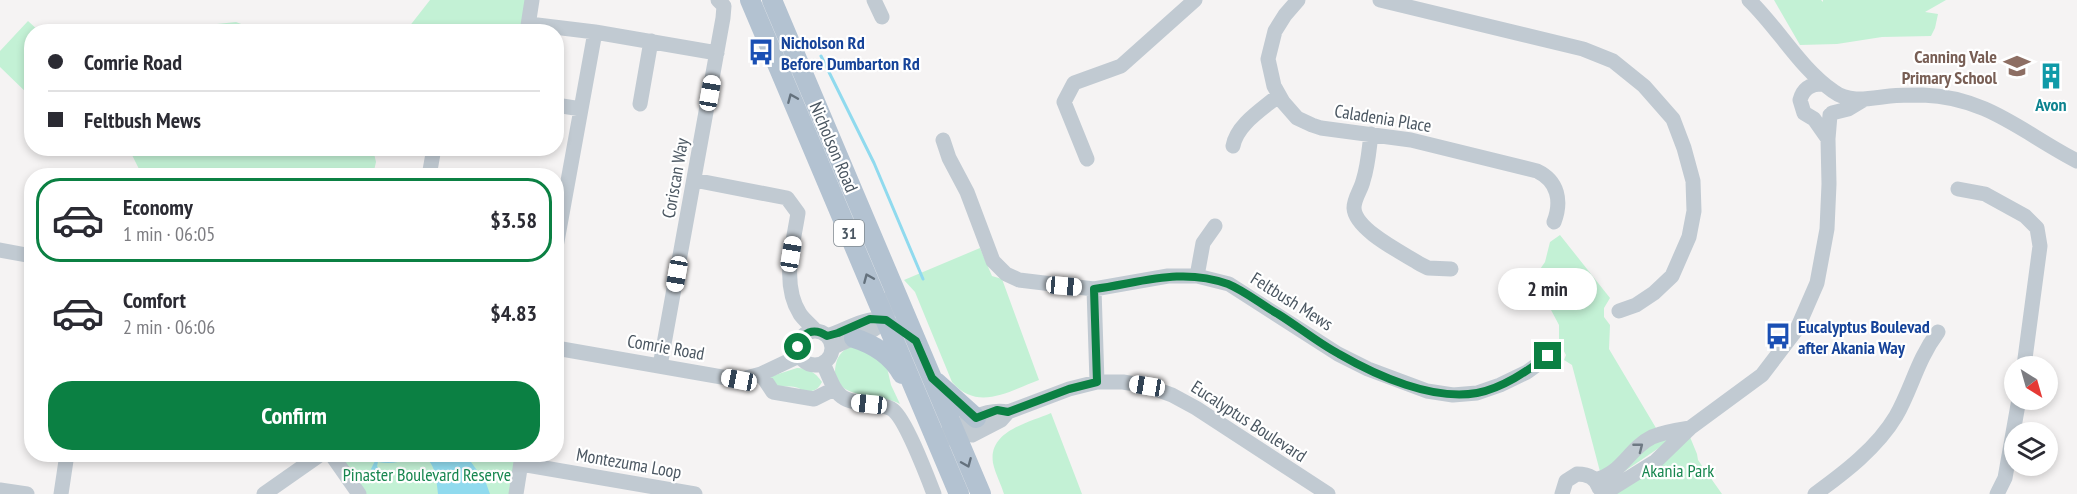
<!DOCTYPE html>
<html lang="en">
<head>
<meta charset="utf-8">
<style>
  body { margin:0; font-family:"PT Sans Narrow",sans-serif; background:#f7f7f7; color:#2b2b33; height:100vh; display:flex; flex-direction:column; font-size:22px; white-space:nowrap }
  * { box-sizing:border-box; margin:0 }
  p { font-size:20px; color:#7c7c81 }
  .icon { flex:none; width:33px; height:33px; fill:none; stroke:currentColor; stroke-width:2; stroke-linecap:round; stroke-linejoin:round }
  .map { position:relative; flex:1; overflow:hidden }
  .sheet { position:absolute; left:24px; top:168px; width:540px; height:294px; display:flex; flex-direction:column; background:#fff; border-radius:24px; box-shadow:0 3px 9px #0003 }
  .sheet>* { flex:none }
  .top-card { position:absolute; left:24px; top:24px; width:540px; height:132px; border-radius:24px; box-shadow:0 3px 9px #0003; display:grid; align-content:center; height:132px; padding:0 24px; background:#fff }
  .needle { width:39px; rotate:143deg }
  .tools { position:absolute; left:2004px; top:356px; display:grid; gap:12px }
  .tools a { display:grid; place-items:center; width:54px; height:54px; border-radius:50%; background:#fff; box-shadow:0 3px 9px #0003; font-size:30px }
  .end { position:absolute; width:27px; height:27px; margin:-14px; border:8px solid #0b8043; background:#fff; box-shadow:0 0 0 3px #fff }
  .from { border-radius:50% }
  .bubble { position:absolute; height:42px; border-radius:21px; background:#fff; box-shadow:0 3px 9px #0003; font-size:20px; font-weight:700; line-height:42px; text-align:center }
  .car { position:absolute; width:18px; height:36px; margin:-18px -9px; border-radius:8px; box-shadow:0 0 4px 2px #0007; background:linear-gradient(#fff 24%,#345 0 40%,#fff 0 76%,#345 0 86%,#fff 0) }
  .top-card b { display:flex; align-items:center; gap:21px; height:57px; font-size:22px }
  .top-card b+b { border-top:2px solid #e1e1e2 }
  .top-card i { width:15px; height:15px; background:#2b2b33 }
  ul { padding:10px 0 0; list-style:none }
  li { display:flex; align-items:center; gap:18px; height:84px; margin:0 12px 9px; padding:0 12px; border:3px solid transparent; border-radius:24px }
  li div { flex:1 }
  li b { display:block; font-size:22px }
  li em { font-style:normal; font-weight:700 }
  li.selected { border-color:#0b8043 }
  li>.icon { width:54px; height:54px; stroke-width:1.5 }
  .cta { display:flex; gap:12px; margin-top:auto; padding:12px 24px }
  .cta a { flex:1; height:69px; border-radius:24px; background:#0b8043; color:#fff; font-size:24px; font-weight:700; line-height:69px; text-align:center }
  .map>svg:first-child { display:block }
  .green { fill:#c3f1d5 }
  .water { fill:#90daee }
  .lines { fill:none; stroke-linecap:round; stroke-linejoin:round }
  .stream { stroke:#90daee; stroke-width:3 }
  .minor { stroke:#c1cad2; stroke-width:15 }
  .major { stroke:#b3c2d1; stroke-width:20 }
  .oneway { stroke:#64717d }
  .oneway2 { stroke:#6e7983 }
  .route { stroke:#0b8043; stroke-width:8 }
  .labels { text-anchor:middle; dominant-baseline:central; stroke-width:4.5; stroke-linejoin:round; paint-order:stroke }
  .shield { fill:#fff; stroke:#808990; stroke-width:1.5 }
  .shield-label { font-size:16px; font-weight:bold; fill:#4a5661 }
  .transit-label { font-size:18px; font-weight:bold; fill:#164399; stroke:#fff; text-anchor:start }
  .education-label { font-size:18px; font-weight:bold; fill:#785e54; stroke:#fff; text-anchor:end }
  .culture-label { font-size:18px; font-weight:bold; fill:#0d838f; stroke:#fff }
  .street-label { font-size:18px; fill:#4a5661; stroke:#fff }
  .park-label { font-size:18px; fill:#17864f; stroke:#fff }
</style>
</head>
<body>
<div class="map">
<svg width="2077" height="494" viewBox="0 0 2077 494">
  <rect width="100%" height="100%" fill="#f5f3f3"/>
  <path class="green" d="M430,0H526L520,31L405,32Z
    M1774,0H1821L1823,2V0H1946L1925,12L1938,14L1935,28L1931,36L1882,37L1837,44L1800,45Z
    M28,21L39,31L32,32L31,97L0,67V51Z
    M236,22L259,31H187L198,26Z
    M129,149H373L376,162L373,175H142Z
    M1560,235L1610,298L1604,308V317L1610,325L1609,349L1656,428L1675,437L1622,473L1603,483L1572,365L1564,360L1566,355L1559,342V325L1534,278L1545,262L1550,242Z
    M980,248L992,276L1002,279L1039,380C1009,391 978,412 952,382L915,292L904,280Z
    M854,346L886,363L891,385L900,404C878,392 824,402 837,360C840,353 846,347 854,346Z
    M797,368C808,368 815,372 822,382C817,391 813,392 803,391C795,384 784,388 775,386L769,377Z
    M1051,413L1082,494H1004C1001,484 995,473 993,463C988,431 1028,423 1051,413Z
    M1690,437L1697,454L1698,460L1722,494H1601Z
    M337,455H517L510,494H365Z"/>
  <path class="water" d="M366,455H466L486,483L490,494H438C433,434 414,469 378,462L377,466L379,470L375,473L371,469L375,461Z"/>
  <g class="lines">
    <path class="stream" d="M821,56L874,163L923,279"/>
    <path class="minor" d="M874,0L882,17
      M1298,0L1285,15L1275,31L1268,59L1274,86L1283,102L1297,118L1312,125L1321,128L1411,140L1537,171C1558,181 1562,201 1554,222
      M1380,0L1583,49L1613,61L1644,86L1673,119L1684,148L1693,181L1694,211L1689,237L1672,276L1654,293L1636,305L1619,311
      M1749,0C1779,29 1799,67 1833,91C1850,104 1871,98 1890,96C1901,95 1912,95 1923,95C1987,97 2023,133 2077,161
      M529,24L595,32L717,53
      M527,32L532,0
      M1822,84C1810,84 1803,89 1800,100L1804,113L1814,119L1828,139
      M640,104L651,41
      M556,105L581,109
      M1832,113L1848,109L1863,100
      M1371,134C1369,150 1368,166 1363,181C1361,190 1354,198 1354,208C1355,230 1403,253 1420,264L1428,268L1451,269
      M943,140L949,158L967,192L993,261L1006,274L1019,280L1094,289L1168,276H1197L1229,284L1338,354L1368,369L1427,391L1453,395L1477,393L1500,385L1527,372L1549,356
      M1233,146C1237,124 1263,109 1279,95
      M1087,159L1064,102L1074,83L1121,66L1195,0
      M429,176L434,148
      M694,180L787,198L798,213C793,245 781,284 800,314C804,320 811,325 816,331
      M1958,189L1985,194L2025,216L2037,228L2040,246L2024,366
      M556,247L595,32
      M0,250L32,256
      M1197,276L1203,243L1215,226
      M1094,289L1097,382
      M798 348a17 17 0 1 1 34 0a17 17 0 1 1-34 0Z
      M827,336C848,330 871,311 891,324
      M556,348L739,380L761,374L799,356
      M832,348C868,329 891,336 893,285
      M823,363C838,398 837,401 876,405C882,406 888,406 893,410C906,420 927,476 934,494
      M660,366L723,18L724,6L718,0
      M761,374L773,392L814,399L834,389
      M949,430L972,435L1001,420L1008,412L1069,389L1097,382H1123L1147,386L1172,395L1196,408L1328,494
      M950,438C960,420 988,408 1008,412
      M331,454L359,494
      M521,464L695,494
      M1595,480C1623,473 1628,449 1652,437C1664,432 1677,430 1690,428
      M0,490L27,494
      M61,494L67,454
      M264,494L321,454
      M516,494L522,456
      M1562,494L1566,481L1577,474C1587,474 1596,477 1599,488
      M1603,494L1656,461L1690,428L1762,375L1797,329L1817,283L1827,229L1829,184L1828,139L1830,115
      M1815,494C1844,473 1877,448 1896,416C1912,388 1917,360 1938,332
      M1997,494L2005,478L2019,399"/>
    <path class="major" d="M750,0L959,494
      M772,0L981,494
      M854,338C873,344 892,356 902,374
      M936,382L976,418"/>
  </g>
  <defs><path id="oneway-chevron" d="M-2-3.5L2.5 0L-2 3.5" fill="none" stroke-width="1.6" stroke-linecap="round" stroke-linejoin="round" transform="scale(1.5)"/></defs>
  <g class="oneway">
    <use href="#oneway-chevron" transform="translate(792 98) rotate(-113)"/>
    <use href="#oneway-chevron" transform="translate(868 278) rotate(-113)"/>
    <use href="#oneway-chevron" transform="translate(967 463) rotate(67)"/>
  </g>
  <use class="oneway2" href="#oneway-chevron" transform="translate(1639 447) rotate(-38)"/>
  <g class="lines">
    <path class="route" d="M798,347C801,332 814,327 827,336L838,333L870,319L886,320L916,341L932,378L976,418L997,410L1008,412L1069,389L1097,382L1094,289C1140,283 1181,267 1228,284C1245,291 1262,305 1278,314C1299,327 1318,343 1339,354C1377,376 1433,401 1477,393C1503,388 1527,371 1548,356"/>
  </g>
  <defs>
    <g id="bus-bare" transform="scale(2.07)"><path d="M-5-6H5V4H4V6H2V4H-2V6H-4V4H-5ZM-3.5-4V0h7V-4ZM-3.5 1.2v1.5H-2V1.2ZM2 1.2v1.5H3.5V1.2Z" fill="#1a4fb4" stroke="#fff" stroke-width="2.5" paint-order="stroke"/></g>
    <g id="school-bare" transform="scale(2.07)"><path d="M0-5L7-2L0 1L-7-2ZM-4 1L0 2.5L4 1V4Q0 6-4 4Z" fill="#8d6e63" stroke="#fff" stroke-width="2.5" paint-order="stroke"/></g>
    <g id="building-bare" transform="scale(2.07)"><path d="M-4-6H4V6H1V3H-1V6H-4ZM-2.5-4.3h1.7v1.8h-1.7ZM.8-4.3h1.7v1.8H.8ZM-2.5-1h1.7V.8h-1.7ZM.8-1h1.7V.8H.8Z" fill="#0f9aa8" stroke="#fff" stroke-width="2.5" paint-order="stroke"/></g>
  </defs>
  <g fill-rule="evenodd">
    <use href="#bus-bare" x="761" y="52"/>
    <use href="#school-bare" x="2017" y="66"/>
    <use href="#building-bare" x="2051" y="76"/>
    <use href="#bus-bare" x="1778" y="336"/>
  </g>
  <g class="labels">
    <rect class="shield" x="834" y="220" width="30" height="26" rx="4.5"/>
    <g class="shield-label">
      <text x="849" y="233">31</text>
    </g>
    <g class="transit-label">
      <text x="781" y="42">Nicholson Rd<tspan x="781" dy="21">Before Dumbarton Rd</tspan></text>
      <text x="1798" y="326">Eucalyptus Boulevad<tspan x="1798" dy="21">after Akania Way</tspan></text>
    </g>
    <g class="education-label">
      <text x="1997" y="56">Canning Vale<tspan x="1997" dy="21">Primary School</tspan></text>
    </g>
    <g class="culture-label">
      <text x="2051" y="104">Avon</text>
    </g>
    <g class="street-label">
      <text transform="translate(1383 118) rotate(9)">Caladenia Place</text>
      <text transform="translate(834 147) rotate(67)">Nicholson Road</text>
      <text transform="translate(675 178) rotate(-80)">Coriscan Way</text>
      <text transform="translate(1292 301) rotate(32)">Feltbush Mews</text>
      <text transform="translate(666 347) rotate(10)">Comrie Road</text>
      <text transform="translate(1249 421) rotate(33)">Eucalyptus Boulevard</text>
      <text transform="translate(629 463) rotate(10)">Montezuma Loop</text>
    </g>
    <g class="park-label">
      <text x="1678" y="470">Akania Park</text>
      <text x="427" y="474">Pinaster Boulevard Reserve</text>
    </g>
  </g>
</svg>
<div class="tools">
<a><svg class="needle" viewBox="-14 -14 28 28"><path d="M0-13l5 13h-10z" fill="#e53935"/><path d="M0 13l5-13h-10z" fill="#7c7c81"/></svg></a>
<a><svg class="icon" aria-label="layers" viewBox="0 0 24 24"><path d="M12 4l9 5-9 5-9-5zM3 14l9 5 9-5"/></svg></a>
</div>
<i class="end from" style="left:798px;top:347px"></i>
<i class="end" style="left:1548px;top:356px"></i>
<div class="bubble" style="left:1498px;top:268px;width:99px">2 min</div>
<i class="car" style="left:710px;top:93px;rotate:10deg"></i>
<i class="car" style="left:791px;top:254px;rotate:9deg"></i>
<i class="car" style="left:677px;top:274px;rotate:190deg"></i>
<i class="car" style="left:1064px;top:286px;rotate:95deg"></i>
<i class="car" style="left:739px;top:380px;rotate:281deg"></i>
<i class="car" style="left:1147px;top:386px;rotate:279deg"></i>
<i class="car" style="left:869px;top:404px;rotate:276deg"></i>
<div class="top-card">
<b><i class="from"></i>Comrie Road</b>
<b><i></i>Feltbush Mews</b>
</div>
<section class="sheet">
<ul>
<li class="selected"><svg class="icon" aria-label="car" viewBox="0 0 24 24"><path d="M5 17H2v-5l4-1 3-4h7l3 4 3 1v5h-3M9 17h6M6 11h13"/><circle cx="7" cy="17" r="2"/><circle cx="17" cy="17" r="2"/></svg><div><b>Economy</b><p>1 min · 06:05</p></div><em>$3.58</em></li>
<li><svg class="icon" aria-label="car" viewBox="0 0 24 24"><path d="M5 17H2v-5l4-1 3-4h7l3 4 3 1v5h-3M9 17h6M6 11h13"/><circle cx="7" cy="17" r="2"/><circle cx="17" cy="17" r="2"/></svg><div><b>Comfort</b><p>2 min · 06:06</p></div><em>$4.83</em></li>
</ul>
<div class="cta"><a>Confirm</a></div>
</section>
</div>
</body>
</html>
